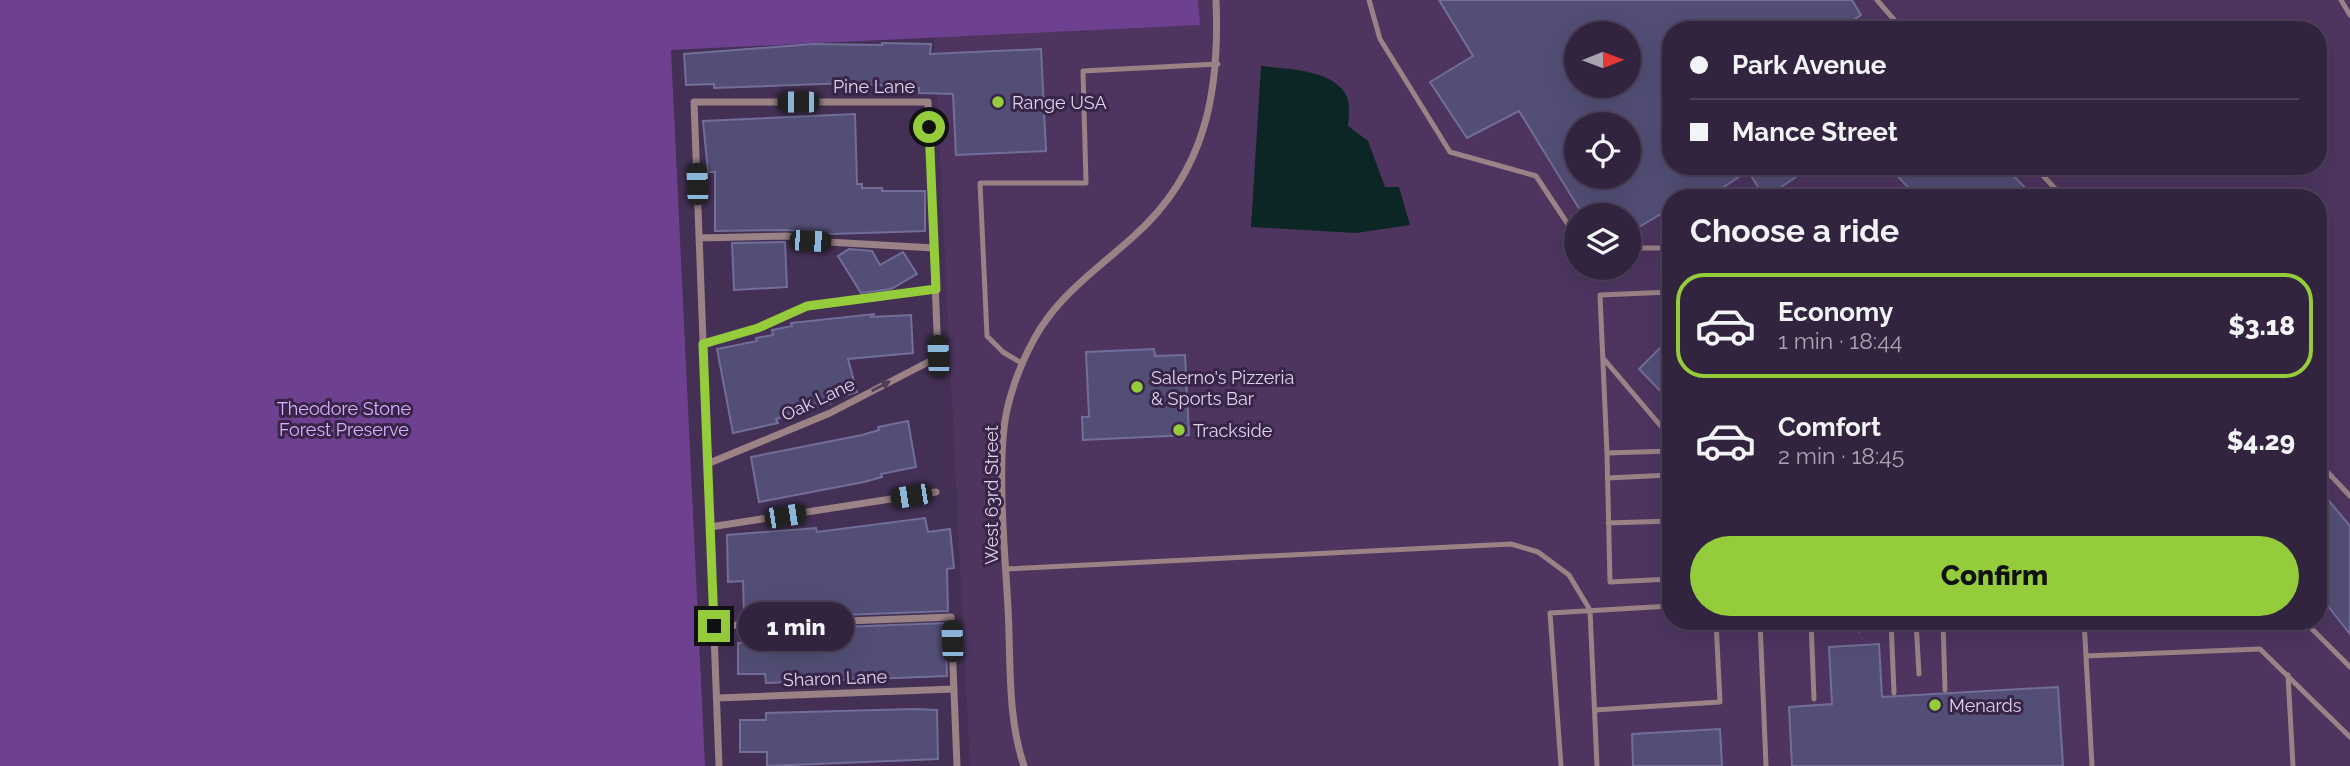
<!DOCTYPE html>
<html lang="en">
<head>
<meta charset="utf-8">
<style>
  body { margin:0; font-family:Raleway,sans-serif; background:#3d304a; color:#f1f3f6; height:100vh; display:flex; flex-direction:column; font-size:26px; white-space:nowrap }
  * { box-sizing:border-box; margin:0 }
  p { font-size:23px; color:#a8a4b0 }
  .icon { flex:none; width:38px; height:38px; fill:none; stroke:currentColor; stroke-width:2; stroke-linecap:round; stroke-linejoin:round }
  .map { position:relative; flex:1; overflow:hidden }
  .details { position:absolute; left:1662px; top:189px; width:665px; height:441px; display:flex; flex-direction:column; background:#32243f; border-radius:28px; box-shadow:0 7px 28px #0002,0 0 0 2px #4d4159 }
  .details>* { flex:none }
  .banner { position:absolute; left:1662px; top:21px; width:665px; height:154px; border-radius:28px; box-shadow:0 7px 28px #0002,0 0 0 2px #4d4159; display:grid; align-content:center; height:154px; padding:0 28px; background:#32243f }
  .needle { width:46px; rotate:89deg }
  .fabs { position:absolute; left:1564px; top:21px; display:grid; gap:14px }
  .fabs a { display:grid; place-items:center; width:77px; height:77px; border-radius:50%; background:#32243f; box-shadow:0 7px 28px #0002,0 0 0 2px #4d4159; font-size:35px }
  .end { position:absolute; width:32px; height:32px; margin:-16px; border:9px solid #95cc3b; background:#111; box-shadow:0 0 0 4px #111 }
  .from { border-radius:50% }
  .bubble { position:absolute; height:49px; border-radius:24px; background:#32243f; box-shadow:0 7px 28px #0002,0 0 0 2px #4d4159; font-size:23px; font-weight:800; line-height:49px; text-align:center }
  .car { position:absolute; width:21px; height:42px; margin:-21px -10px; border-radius:9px; box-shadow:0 0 5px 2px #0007; background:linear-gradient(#222 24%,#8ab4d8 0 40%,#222 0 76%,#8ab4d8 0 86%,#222 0) }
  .banner b { display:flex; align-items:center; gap:24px; height:66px; font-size:26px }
  .banner b+b { border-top:2px solid #4d4159 }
  .banner i { width:18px; height:18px; background:#f1f3f6 }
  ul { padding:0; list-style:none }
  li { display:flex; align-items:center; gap:21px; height:105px; margin:0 14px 10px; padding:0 14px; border:4px solid transparent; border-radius:28px }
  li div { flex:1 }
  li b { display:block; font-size:26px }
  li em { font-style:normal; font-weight:800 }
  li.selected { border-color:#95cc3b }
  li>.icon { width:63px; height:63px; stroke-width:1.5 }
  h2 { padding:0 28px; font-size:32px; line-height:84px }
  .primary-button { display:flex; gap:14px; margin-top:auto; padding:14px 28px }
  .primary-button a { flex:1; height:80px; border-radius:42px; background:#95cc3b; color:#111; font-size:28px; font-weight:800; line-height:80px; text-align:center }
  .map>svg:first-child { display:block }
  .built { fill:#4d3560; fill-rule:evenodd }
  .green { fill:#6d418f }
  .water { fill:#0b2624 }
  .building { fill:#524e76; stroke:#726e99; stroke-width:2; fill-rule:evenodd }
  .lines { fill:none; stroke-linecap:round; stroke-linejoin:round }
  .lane { stroke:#9a8285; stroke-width:5 }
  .street { stroke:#9a8285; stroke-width:7 }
  .oneway { fill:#513c58 }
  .route { stroke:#95cc3b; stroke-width:9 }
  .poi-dot { fill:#95cc3b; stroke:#392549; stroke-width:2.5 }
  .labels { text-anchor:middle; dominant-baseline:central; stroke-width:6; stroke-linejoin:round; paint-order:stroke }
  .street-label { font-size:18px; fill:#dfd4ea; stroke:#392549 }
  .poi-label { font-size:18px; fill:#dfd4ea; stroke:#392549; text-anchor:start }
  .park-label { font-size:18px; fill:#dab0ff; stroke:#392549 }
</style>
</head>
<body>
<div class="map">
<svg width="2350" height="766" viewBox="0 0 2350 766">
  <rect width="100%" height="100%" fill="#433054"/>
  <path class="built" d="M1198,0H2350V766H970L934,37L1199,25ZM1671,30H2319V166H1671ZM1577,33H1629V86H1577ZM1577,124H1629V177H1577ZM1671,198H2319V621H1671ZM1577,215H1629V268H1577Z"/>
  <path class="green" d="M0,0H1198L1200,25L671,50L705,766H0Z"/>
  <path class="water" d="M1261,66C1286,69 1330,69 1345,93C1351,103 1349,115 1348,126L1368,141L1385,187H1399L1410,225L1356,233L1251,227Z"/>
  <path class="building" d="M1439,0H1852L1861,15L1852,21L1860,30H1671V166H1812L1765,198L1748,171L1707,198H1671V208L1634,230L1629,223V215H1583L1519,111L1467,138L1430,82L1473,56ZM1577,33H1629V86H1577ZM1577,124H1629V177H1577Z
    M882,43L931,44L930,54L1041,49L1046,151L956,155L953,94L919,93V88L848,83L714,88V84L686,85L684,54L813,44L882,45Z
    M855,114L857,184H862V188H882V191H925V231L832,234L787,230L715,231V172H708L703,121Z
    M1888,166H2004L2035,198H1918Z
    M785,242L787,287L734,290L732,243Z
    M849,249L872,251L880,265L903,252L917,274L891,289L861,293L838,256Z
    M875,314L870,317L911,315L913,353L848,359L857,392L830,400L831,403L776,419L778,423L733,433L717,349L757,341L756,338L773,335L772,330L792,326L791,323Z
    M1671,337V402L1639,369Z
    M1154,349L1155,356L1185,355L1189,435L1083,440L1082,417H1089L1086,352Z
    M908,421L916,467L881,474L882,477L864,482L759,502L751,457L862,435L879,430L878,427Z
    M2319,489L2350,526V634L2319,595Z
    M925,518L928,532L950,529L954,568L947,569L948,611L763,618V614L744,615L743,581L728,582L727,535L816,528L817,532Z
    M945,623L947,676L766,683L765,674H738V643L764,642V630Z
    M1879,644L1882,697L2058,687L2063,766H1792L1789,707L1832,704L1829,647Z
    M915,709L937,710L938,759L767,766V752H740V720H766V713Z
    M1720,729L1722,766H1633L1632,734Z"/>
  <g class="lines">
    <path class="lane" d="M1369,0L1380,39L1450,152L1536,176L1577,238
      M1877,0L1903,30
      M2341,0L2350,15
      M2034,166L2064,198
      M1629,248H1671
      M1671,292L1600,295L1607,453L1671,451
      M1603,358L1671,438
      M1023,364L1003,352L987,336L980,183H1086L1083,71L1218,64
      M1607,453L1610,582L1671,579
      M2319,463L2350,496
      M1607,478L1671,475
      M1608,523L1671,521
      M1006,569L1511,544L1538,552L1569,575L1590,610L1597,766
      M1760,621L1766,766
      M1811,621L1814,699
      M1858,621L1859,630
      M1891,621L1894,693
      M1916,621L1919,674
      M1943,621L1945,690
      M2084,621L2086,656
      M2304,621L2350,667
      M2288,675L2293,766
      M1595,710L1720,702L1716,621
      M1561,766L1550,613L1671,606
      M2092,766L2086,656L2260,649L2350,737"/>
    <path class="street" d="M699,238L787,236L810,241L934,248
      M703,344L758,328L807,307L936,289
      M707,464L830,413L938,357L928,102H694C702,323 711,545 719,766
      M710,527L936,492
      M714,626L951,617L957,766
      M717,698L954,689
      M1024,766C1007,716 1011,660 1008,608C1005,553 999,494 1003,438C1005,402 1021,360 1040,329C1065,290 1101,266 1134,236C1206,172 1220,91 1216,0"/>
  </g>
  <defs><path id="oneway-solid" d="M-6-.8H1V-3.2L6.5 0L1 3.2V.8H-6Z" transform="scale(1.75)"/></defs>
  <use class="oneway" href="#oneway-solid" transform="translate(881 386) rotate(-28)"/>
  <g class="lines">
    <path class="route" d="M714,626L703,344L758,328L807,306L936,289L929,127"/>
  </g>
  <g class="poi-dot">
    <circle cx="998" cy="102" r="7"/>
    <circle cx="1137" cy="387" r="7"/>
    <circle cx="1179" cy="430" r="7"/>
    <circle cx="1935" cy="705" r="7"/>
  </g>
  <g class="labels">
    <g class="street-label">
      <text x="874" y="86">Pine Lane</text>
      <text transform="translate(818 399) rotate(-25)">Oak Lane</text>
      <text transform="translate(991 495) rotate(-90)">West 63rd Street</text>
      <text transform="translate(835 678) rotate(-2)">Sharon Lane</text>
    </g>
    <g class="poi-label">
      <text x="1012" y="102">Range USA</text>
      <text x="1151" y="377">Salerno's Pizzeria<tspan x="1151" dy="21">&amp; Sports Bar</tspan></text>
      <text x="1193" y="430">Trackside</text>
      <text x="1949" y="705">Menards</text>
    </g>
    <g class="park-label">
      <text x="344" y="408">Theodore Stone<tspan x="344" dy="21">Forest Preserve</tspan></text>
    </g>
  </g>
</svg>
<div class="fabs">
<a><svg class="needle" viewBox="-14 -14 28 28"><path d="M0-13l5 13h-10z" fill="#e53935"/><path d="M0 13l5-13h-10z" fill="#a8a4b0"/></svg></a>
<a><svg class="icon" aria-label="locate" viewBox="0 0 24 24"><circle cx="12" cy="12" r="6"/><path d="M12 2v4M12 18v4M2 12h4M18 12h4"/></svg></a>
<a><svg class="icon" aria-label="layers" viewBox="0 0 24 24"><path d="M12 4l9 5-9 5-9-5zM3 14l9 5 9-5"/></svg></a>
</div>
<i class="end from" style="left:929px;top:127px"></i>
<i class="end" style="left:714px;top:626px"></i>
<div class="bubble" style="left:738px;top:602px;width:116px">1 min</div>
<i class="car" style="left:798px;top:102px;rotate:270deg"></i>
<i class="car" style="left:697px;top:184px;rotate:358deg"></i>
<i class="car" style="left:810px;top:241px;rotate:93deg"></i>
<i class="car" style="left:938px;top:356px;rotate:358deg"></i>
<i class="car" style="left:911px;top:496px;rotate:261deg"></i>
<i class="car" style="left:785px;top:516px;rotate:81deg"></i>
<i class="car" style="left:952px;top:641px;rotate:358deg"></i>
<div class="banner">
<b><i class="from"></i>Park Avenue</b>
<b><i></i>Mance Street</b>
</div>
<section class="details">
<h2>Choose a ride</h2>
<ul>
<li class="selected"><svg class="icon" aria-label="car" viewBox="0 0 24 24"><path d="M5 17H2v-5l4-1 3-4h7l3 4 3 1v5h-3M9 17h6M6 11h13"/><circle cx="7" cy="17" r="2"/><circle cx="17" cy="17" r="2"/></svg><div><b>Economy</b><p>1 min · 18:44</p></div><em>$3.18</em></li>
<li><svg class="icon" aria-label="car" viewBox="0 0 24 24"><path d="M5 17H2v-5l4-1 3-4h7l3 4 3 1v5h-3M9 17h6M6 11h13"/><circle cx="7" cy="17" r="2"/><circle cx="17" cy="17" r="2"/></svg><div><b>Comfort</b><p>2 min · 18:45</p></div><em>$4.29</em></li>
</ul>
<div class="primary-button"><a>Confirm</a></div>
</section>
</div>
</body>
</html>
